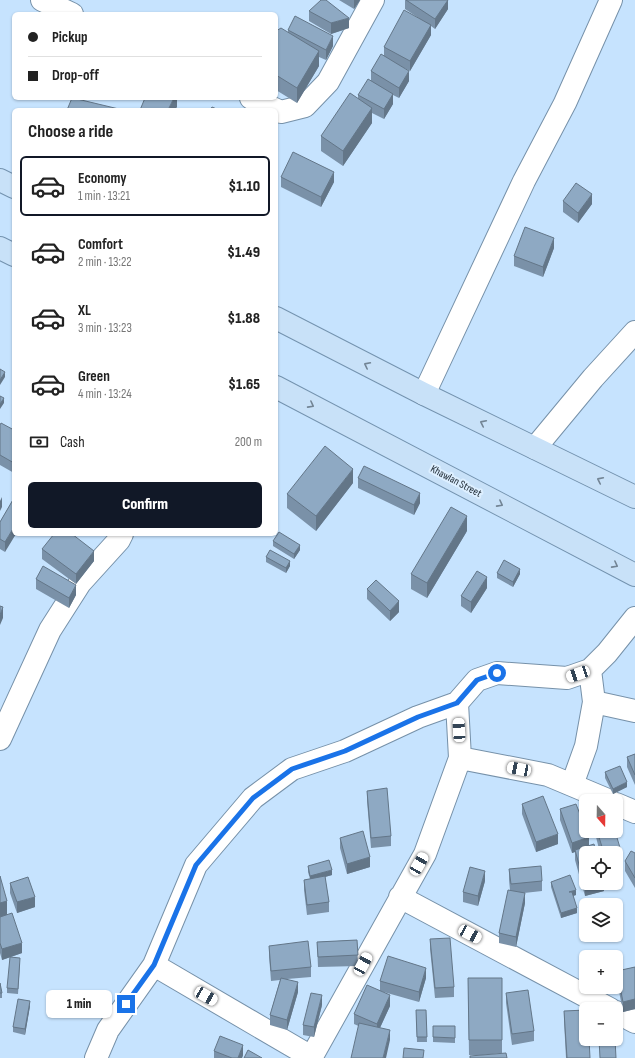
<!DOCTYPE html>
<html lang="en">
<head>
<meta charset="utf-8">
<style>
  body { margin:0; font-family:"Sofia Sans Condensed",sans-serif; background:#f2f2f2; color:#222; height:100vh; display:flex; flex-direction:column; font-size:15px; white-space:nowrap }
  * { box-sizing:border-box; margin:0 }
  p { font-size:13px; color:#767676 }
  .icon { flex:none; width:22px; height:22px; fill:none; stroke:currentColor; stroke-width:2; stroke-linecap:round; stroke-linejoin:round }
  .map { position:relative; flex:1; overflow:hidden }
  .sheet { position:absolute; left:12px; top:108px; width:266px; height:428px; display:flex; flex-direction:column; background:#fff; border-radius:6px; box-shadow:0 1px 3px #0004 }
  .sheet>* { flex:none }
  .hud { position:absolute; left:12px; top:12px; width:266px; height:88px; border-radius:6px; box-shadow:0 1px 3px #0004; display:grid; align-content:center; height:88px; padding:0 16px; background:#fff }
  .needle { width:26px; rotate:160deg }
  .controls { position:absolute; left:579px; top:794px; display:grid; gap:8px }
  .controls a { display:grid; place-items:center; width:44px; height:44px; border-radius:6px; background:#fff; box-shadow:0 1px 3px #0004; font-size:20px }
  .end { position:absolute; width:18px; height:18px; margin:-9px; border:5px solid #1a73e8; background:#fff; box-shadow:0 0 0 2px #fff }
  .from { border-radius:50% }
  .bubble { position:absolute; height:28px; border-radius:6px; background:#fff; box-shadow:0 1px 3px #0004; font-size:13px; font-weight:800; line-height:28px; text-align:center }
  .car { position:absolute; width:12px; height:24px; margin:-12px -6px; border-radius:5px; box-shadow:0 0 3px 1px #0007; background:linear-gradient(#fff 24%,#345 0 40%,#fff 0 76%,#345 0 86%,#fff 0) }
  .hud b { display:flex; align-items:center; gap:14px; height:38px; font-size:15px }
  .hud b+b { border-top:1px solid #e0e0e0 }
  .hud i { width:10px; height:10px; background:#222 }
  ul { padding:0; list-style:none }
  li { display:flex; align-items:center; gap:12px; height:60px; margin:0 8px 6px; padding:0 8px; border:2px solid transparent; border-radius:6px }
  li div { flex:1 }
  li b { display:block; font-size:15px }
  li em { font-style:normal; font-weight:800 }
  li.selected { border-color:#111827 }
  li>.icon { width:36px; height:36px; stroke-width:1.5 }
  h2 { padding:0 16px; font-size:18px; line-height:48px }
  .pay { display:flex; align-items:center; gap:10px; height:44px; padding:0 16px; font-size:15px }
  .pay p { margin-inline-start:auto }
  .primary-button { display:flex; gap:8px; margin-top:auto; padding:8px 16px }
  .primary-button a { flex:1; height:46px; border-radius:6px; background:#111827; color:#fff; font-size:16px; font-weight:800; line-height:46px; text-align:center }
  .map>svg:first-child { display:block }
  .lines { fill:none; stroke-linecap:round; stroke-linejoin:round }
  .minor-casing { stroke:#7691a9; stroke-width:24 }
  .major-casing { stroke:#7493af; stroke-width:24 }
  .minor { stroke:#fff; stroke-width:22 }
  .major { stroke:#c8e1f8; stroke-width:22 }
  .wall { fill:#7a91a8 }
  .shaded-wall { fill:#637688 }
  .building { fill:#8ea9c3; stroke:#637688 }
  .oneway { stroke:#728494 }
  .route { stroke:#1a73e8; stroke-width:5 }
  .labels { text-anchor:middle; dominant-baseline:central; stroke-width:4; stroke-linejoin:round; paint-order:stroke }
  .street-label { font-size:11px; fill:#1c2731; stroke:#ddefff }
</style>
</head>
<body>
<div class="map">
<svg width="635" height="1058" viewBox="0 0 635 1058">
  <rect width="100%" height="100%" fill="#c6e3fe"/>
  <g class="lines">
    <g class="minor-casing">
      <path id="minor" d="M42,0L72,14
        M251,98L281,112L305,106L328,82L373,0
        M424,394L524,181L565,103L611,0
        M535,448L593,378L635,332
        M594,702L635,711
        M0,739L50,630L80,583L119,540L122,534
        M460,758L548,775L610,801
        M572,785L586,746L594,702L590,670
        M616,804L635,812
        M400,897L610,1009
        M154,965L313,1058
        M616,1012L635,1022
        M96,1058L108,1030L154,965L196,865L253,798L292,769L345,751L418,717L457,703
        M311,1058L425,854L460,758L457,703L477,680L497,673L567,678L590,670L607,653L635,618"/>
    </g>
    <g class="major-casing">
      <path id="major" d="M0,180L14,187
        M0,248L14,255
        M276,318L424,394L635,497
        M276,387L635,575"/>
    </g>
    <use href="#minor" class="minor"/>
    <use href="#major" class="major"/>
  </g>
  <path class="wall" d="M339,0H360L354,9Z
    M405,0H448V9L435,29L431,26V35L410,71L398,65L409,81L399,98L393,95V104L384,119L372,113V123L343,166L321,151V136L358,99V95L371,81V71L384,56V47L420,19L405,9Z
    M309,11L349,28L331,34L309,21Z
    M288,30L333,46L326,60L319,57V66L297,103L276,90V31L288,32Z
    M281,177L334,182L321,207L281,187Z
    M563,201L592,204L578,223L563,212Z
    M554,248L543,277L514,266V256Z
    M0,425L14,430V473L0,465Z
    M358,478L420,503L414,515L358,488Z
    M353,483L316,531L287,508V494Z
    M14,498L5,552L0,549V522Z
    M467,531L427,598L411,589V574Z
    M273,541L300,550L294,559L273,546Z
    M42,549L94,561L76,584L42,559Z
    M266,557L290,566L286,573L266,562Z
    M497,573L520,574L513,587L497,578Z
    M36,579L76,595L69,608L36,589Z
    M487,588L471,613L461,606V596Z
    M367,589L399,612L390,621L367,599Z
    M635,754V785L627,767V757Z
    M605,772L627,787L613,794L605,778Z
    M367,791L391,836V846L371,848L367,801Z
    M522,804L558,844L536,852L522,814Z
    M560,809L589,846L604,883V891L585,896L575,860V852L572,853L560,820Z
    M596,831H615L621,861L616,863V853H600L596,837Z
    M340,838L370,867L347,874L340,848Z
    M635,853V888L625,871V861Z
    M308,866L332,875L325,877L329,902V912L307,915L304,890V880L310,879L308,872Z
    M509,869L542,881V891L524,893L525,903L516,947L499,943V933L510,890L509,880Z
    M0,876L7,915L22,953L2,960L0,953Z
    M485,881L478,906L463,902V892Z
    M551,882L576,895L573,896L577,913L561,918L551,887Z
    M10,883L35,907L17,913L10,893Z
    M430,939L454,987V997L435,998L430,949Z
    M357,940L358,966L318,967L317,942Z
    M269,946L311,967V977L287,979L298,992L287,1030L270,1025V1015L280,980L271,981L269,956Z
    M20,963L18,994L7,993V988Z
    M635,967V1009L623,1012L617,981V971Z
    M426,978L419,1002L380,991L390,1006L380,1028L390,1040L354,1024V1014L380,991V981Z
    M468,978H502V1053L483,1055H469Z
    M0,983L2,993V998H0Z
    M506,993L534,1031V1041L512,1045L506,1003Z
    M322,1005L314,1037L303,1035V1025Z
    M30,1006L25,1035L13,1032V1027Z
    M416,1010H426L427,1042H417Z
    M564,1011L590,1058H566L564,1021Z
    M433,1026L455,1031V1043L433,1042Z
    M214,1051L243,1055L242,1058H214Z"/>
  <path class="shaded-wall" d="M354,0H360L354,9Z
    M448,0V9L435,29V19Z
    M349,18V28L331,34V23Z
    M431,25V35L410,71V61Z
    M333,36V46L326,60V50Z
    M319,51V66L297,103V88Z
    M409,71V81L399,98V88Z
    M393,94V104L384,119V109Z
    M174,98H177V107L175,110H168Z
    M372,108V123L343,166V151Z
    M334,172V182L321,207V197Z
    M592,194V204L578,223V213Z
    M554,238V248L543,277V267Z
    M5,372V377L0,385V380Z
    M4,398V403L0,409V404Z
    M353,469V483L316,531V516Z
    M420,493V503L414,515V505Z
    M2,497V507L0,511V501Z
    M467,516V531L427,598V583Z
    M14,527V534H16L5,552V542Z
    M300,545V550L294,559V554Z
    M94,551V561L76,584V574Z
    M290,561V566L286,573V568Z
    M520,569V574L513,587V582Z
    M487,577V588L471,613V602Z
    M76,585V595L69,608V598Z
    M399,601V612L390,621V611Z
    M3,607V618L0,625V615Z
    M627,782V787L613,794V789Z
    M558,834V844L536,852V842Z
    M589,837V847L575,850V852L572,853V843Z
    M621,851V861L616,863V853Z
    M370,857V867L347,874V864Z
    M332,870V875L310,881V876Z
    M485,871V881L478,906V896Z
    M596,883H604V891L585,896V886Z
    M576,890V895L569,897V892Z
    M525,893V903L516,947V937Z
    M35,897V907L17,913V902Z
    M7,901V916L0,918V903Z
    M577,908V913L561,918V913Z
    M22,943V953L2,960V949Z
    M426,968V978L419,1002V992Z
    M298,982V992L287,1030V1020Z
    M322,995V1005L314,1037V1027Z
    M390,995V1006L377,1034V1024Z
    M635,999V1009L623,1012V1002Z
    M30,1001V1006L25,1035V1029Z
    M390,1030V1040L386,1058H383Z
    M243,1045V1055L242,1058H238Z"/>
  <path class="building" d="M321,0H326L349,18L331,23L309,11Z
    M406,0H448L435,19Z
    M404,10L431,25L410,61L384,47Z
    M295,16L333,36L326,50L288,30Z
    M281,28L319,51L297,88L276,75V31Z
    M381,54L409,71L399,88L371,71Z
    M368,79L393,94L384,109L358,95Z
    M350,93L372,108L343,151L321,136Z
    M72,98H73L123,110H67Z
    M145,98H174L168,110H140Z
    M212,107L219,110H210Z
    M293,152L334,172L321,197L281,177Z
    M576,183L592,194L578,213L563,201Z
    M525,227L554,238L543,267L514,256Z
    M0,369L5,372L0,380Z
    M0,396L4,398L0,404Z
    M1,423L14,430V463L0,455V425Z
    M325,446L353,469L316,516L287,494Z
    M364,466L420,493L414,505L358,478Z
    M14,498V527L5,542L0,539V522Z
    M451,507L467,516L427,583L411,574Z
    M279,532L300,545L294,554L273,541Z
    M54,534H72L94,551L76,574L42,549Z
    M270,550L290,561L286,568L266,557Z
    M504,560L520,569L513,582L497,573Z
    M43,566L76,585L69,598L36,579Z
    M477,571L487,577L471,602L461,596Z
    M376,580L399,601L390,611L367,589Z
    M0,606L3,607L0,615Z
    M635,754V775L627,757Z
    M620,766L627,782L613,789L605,772Z
    M387,788L391,836L371,838L367,791Z
    M543,796L558,834L536,842L522,804Z
    M576,804L589,837L572,843L560,809Z
    M363,831L370,857L347,864L340,838Z
    M597,831H615L621,851L616,853H604Z
    M594,844L596,853H586V883H596L585,886L575,850Z
    M631,851L635,853V878L625,861Z
    M329,860L332,870L310,876L308,866Z
    M541,866L542,881L511,884L509,869Z
    M470,867L485,871L478,896L463,892Z
    M570,875L576,890L569,892H572L577,908L561,913L551,882Z
    M0,876L7,901L0,903Z
    M325,876L329,902L307,905L304,880Z
    M28,877L35,897L17,902L10,883Z
    M508,890L525,893L516,937L499,933Z
    M12,913L22,943L2,949L0,943V917Z
    M450,938L454,987L435,988L430,939Z
    M357,940L358,955L318,957L317,942Z
    M308,941L311,967L271,971L269,946Z
    M388,956L426,968L419,992L380,981Z
    M10,957L20,958L18,989L7,988Z
    M635,967V999L623,1002L617,971Z
    M281,978L298,982L287,1020L270,1015Z
    M468,978H502V1040H469Z
    M0,983L2,993H0Z
    M367,985L390,995L377,1024L354,1014Z
    M528,990L534,1031L512,1034L506,993Z
    M311,993L322,995L314,1027L303,1025Z
    M18,999L30,1001L25,1029L13,1027Z
    M416,1010H426L427,1037H417Z
    M586,1010V1039H589L590,1058H567L564,1011Z
    M359,1023L390,1030L383,1058H351Z
    M433,1026H455V1038L433,1037Z
    M220,1036L243,1045L238,1058H232L214,1051Z
    M599,1039H615L616,1058H600Z
    M404,1048L424,1050L423,1058H403Z
    M248,1050L262,1058H244Z
    M506,1053L507,1058H470V1056Z"/>
  <defs><path id="oneway-chevron" d="M-2-3.5L2.5 0L-2 3.5" fill="none" stroke-width="1.6" stroke-linecap="round" stroke-linejoin="round"/></defs>
  <g class="oneway">
    <use href="#oneway-chevron" transform="translate(367 365) rotate(-153)"/>
    <use href="#oneway-chevron" transform="translate(311 405) rotate(28)"/>
    <use href="#oneway-chevron" transform="translate(483 423) rotate(-154)"/>
    <use href="#oneway-chevron" transform="translate(600 480) rotate(-154)"/>
    <use href="#oneway-chevron" transform="translate(500 504) rotate(28)"/>
    <use href="#oneway-chevron" transform="translate(615 565) rotate(28)"/>
  </g>
  <g class="lines">
    <path class="route" d="M126,1004L154,965L196,865L253,798L292,769L345,751L418,717L457,703L477,680L497,673"/>
  </g>
  <g class="labels">
    <g class="street-label">
      <text transform="translate(456 481) rotate(28)">Khawlan Street</text>
    </g>
  </g>
</svg>
<div class="controls">
<a><svg class="needle" viewBox="-14 -14 28 28"><path d="M0-13l5 13h-10z" fill="#e53935"/><path d="M0 13l5-13h-10z" fill="#767676"/></svg></a>
<a><svg class="icon" aria-label="locate" viewBox="0 0 24 24"><circle cx="12" cy="12" r="6"/><path d="M12 2v4M12 18v4M2 12h4M18 12h4"/></svg></a>
<a><svg class="icon" aria-label="layers" viewBox="0 0 24 24"><path d="M12 4l9 5-9 5-9-5zM3 14l9 5 9-5"/></svg></a>
<a>+</a>
<a>−</a>
</div>
<i class="end from" style="left:497px;top:673px"></i>
<i class="end" style="left:126px;top:1004px"></i>
<div class="bubble" style="left:46px;top:990px;width:66px">1 min</div>
<i class="car" style="left:578px;top:674px;rotate:251deg"></i>
<i class="car" style="left:459px;top:730px;rotate:357deg"></i>
<i class="car" style="left:519px;top:769px;rotate:281deg"></i>
<i class="car" style="left:419px;top:864px;rotate:30deg"></i>
<i class="car" style="left:470px;top:934px;rotate:118deg"></i>
<i class="car" style="left:363px;top:964px;rotate:29deg"></i>
<i class="car" style="left:206px;top:996px;rotate:120deg"></i>
<div class="hud">
<b><i class="from"></i>Pickup</b>
<b><i></i>Drop-off</b>
</div>
<section class="sheet">
<h2>Choose a ride</h2>
<ul>
<li class="selected"><svg class="icon" aria-label="car" viewBox="0 0 24 24"><path d="M5 17H2v-5l4-1 3-4h7l3 4 3 1v5h-3M9 17h6M6 11h13"/><circle cx="7" cy="17" r="2"/><circle cx="17" cy="17" r="2"/></svg><div><b>Economy</b><p>1 min · 13:21</p></div><em>$1.10</em></li>
<li><svg class="icon" aria-label="car" viewBox="0 0 24 24"><path d="M5 17H2v-5l4-1 3-4h7l3 4 3 1v5h-3M9 17h6M6 11h13"/><circle cx="7" cy="17" r="2"/><circle cx="17" cy="17" r="2"/></svg><div><b>Comfort</b><p>2 min · 13:22</p></div><em>$1.49</em></li>
<li><svg class="icon" aria-label="car" viewBox="0 0 24 24"><path d="M5 17H2v-5l4-1 3-4h7l3 4 3 1v5h-3M9 17h6M6 11h13"/><circle cx="7" cy="17" r="2"/><circle cx="17" cy="17" r="2"/></svg><div><b>XL</b><p>3 min · 13:23</p></div><em>$1.88</em></li>
<li><svg class="icon" aria-label="car" viewBox="0 0 24 24"><path d="M5 17H2v-5l4-1 3-4h7l3 4 3 1v5h-3M9 17h6M6 11h13"/><circle cx="7" cy="17" r="2"/><circle cx="17" cy="17" r="2"/></svg><div><b>Green</b><p>4 min · 13:24</p></div><em>$1.65</em></li>
</ul>
<div class="pay"><svg class="icon" aria-label="cash" viewBox="0 0 24 24"><path d="M3 7h18v10H3z"/><circle cx="12" cy="12" r="2"/></svg>Cash<p>200 m</p></div>
<div class="primary-button"><a>Confirm</a></div>
</section>
</div>
</body>
</html>
